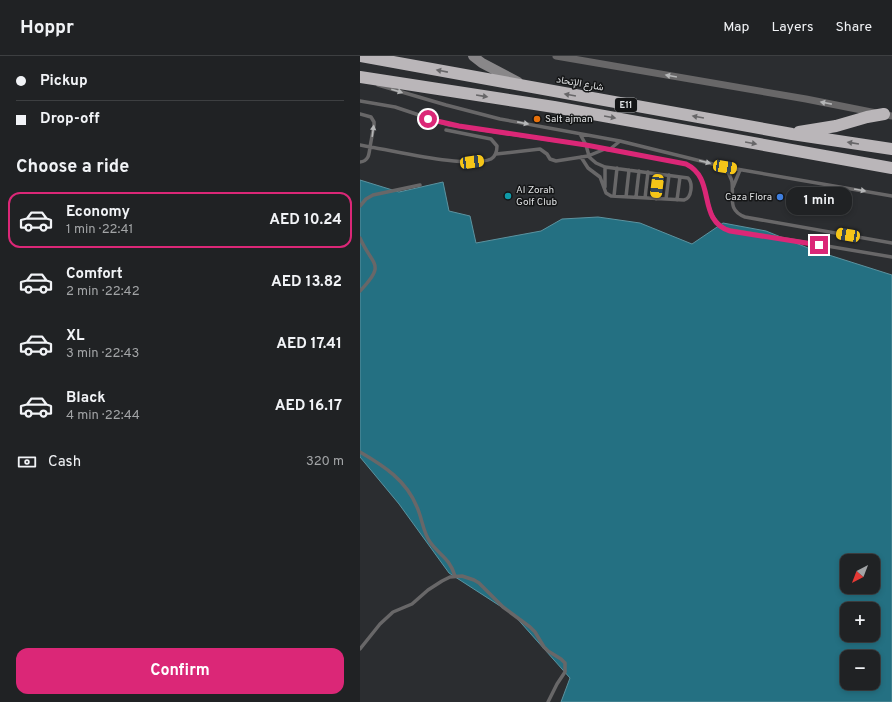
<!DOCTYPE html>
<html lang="en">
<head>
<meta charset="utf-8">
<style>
  body { margin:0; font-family:Overpass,Vazirmatn,sans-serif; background:#282a2c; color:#f1f3f6; height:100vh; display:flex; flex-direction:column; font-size:15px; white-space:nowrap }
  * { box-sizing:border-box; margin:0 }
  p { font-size:13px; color:#a2a4a6 }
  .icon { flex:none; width:22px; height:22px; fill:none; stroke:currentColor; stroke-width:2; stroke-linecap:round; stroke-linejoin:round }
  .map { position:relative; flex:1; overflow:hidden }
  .side { display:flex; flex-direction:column; background:#202224; width:360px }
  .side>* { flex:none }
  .hud { display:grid; align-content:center; height:88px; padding:0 16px; background:#202224 }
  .needle { width:26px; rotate:222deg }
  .buttons { position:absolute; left:480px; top:498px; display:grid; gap:8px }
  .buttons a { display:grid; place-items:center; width:40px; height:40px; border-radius:8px; background:#202224; box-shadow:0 2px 6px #0003,0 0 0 1px #3d3f41; font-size:20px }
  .end { position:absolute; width:18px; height:18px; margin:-9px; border:5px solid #db2777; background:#fff; box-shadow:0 0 0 2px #fff }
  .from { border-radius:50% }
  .bubble { position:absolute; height:28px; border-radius:12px; background:#202224; box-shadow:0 2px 6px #0003,0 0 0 1px #3d3f41; font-size:13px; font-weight:700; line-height:28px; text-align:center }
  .car { position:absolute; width:12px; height:24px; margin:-12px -6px; border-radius:5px; box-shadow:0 0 3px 1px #0007; background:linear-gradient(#f5c518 24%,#345 0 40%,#f5c518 0 76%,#345 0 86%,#f5c518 0) }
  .hud b { display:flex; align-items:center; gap:14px; height:38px; font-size:15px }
  .hud b+b { border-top:1px solid #3d3f41 }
  .hud i { width:10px; height:10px; background:#f1f3f6 }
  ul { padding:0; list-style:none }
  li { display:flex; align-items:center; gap:12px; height:56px; margin:0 8px 6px; padding:0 8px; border:2px solid transparent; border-radius:12px }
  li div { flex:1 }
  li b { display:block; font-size:15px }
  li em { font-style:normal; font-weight:700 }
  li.on { border-color:#db2777 }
  li>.icon { width:36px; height:36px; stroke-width:1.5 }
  h2 { padding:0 16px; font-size:18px; line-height:48px }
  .pay { display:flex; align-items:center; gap:10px; height:44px; padding:0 16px; font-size:15px }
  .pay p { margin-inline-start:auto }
  .button { display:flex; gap:8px; margin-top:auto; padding:8px 16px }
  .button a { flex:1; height:46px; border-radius:12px; background:#db2777; color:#fff; font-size:16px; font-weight:700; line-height:46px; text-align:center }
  header { display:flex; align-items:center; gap:24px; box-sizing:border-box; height:56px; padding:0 20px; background:#202224; border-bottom:1px solid #3d3f41 }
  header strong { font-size:19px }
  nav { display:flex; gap:22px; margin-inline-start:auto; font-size:14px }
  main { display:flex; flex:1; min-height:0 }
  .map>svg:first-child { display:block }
  .water { fill:#247082; stroke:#5c929f; fill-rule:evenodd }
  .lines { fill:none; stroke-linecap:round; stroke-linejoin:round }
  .lane { stroke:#686768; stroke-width:3.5 }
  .street { stroke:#686768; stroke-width:7 }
  .secondary { stroke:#898789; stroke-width:10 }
  .highway { stroke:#bab6b9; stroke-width:12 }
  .oneway { fill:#676668 }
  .oneway2 { fill:#b5b6b7 }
  .route { stroke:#db2777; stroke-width:5 }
  .food-dot { fill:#e8710a; stroke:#141516; stroke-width:1.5 }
  .culture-dot { fill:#0f9aa8; stroke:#141516; stroke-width:1.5 }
  .shop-dot { fill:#3f7fe0; stroke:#141516; stroke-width:1.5 }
  .labels { text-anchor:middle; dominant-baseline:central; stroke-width:3; stroke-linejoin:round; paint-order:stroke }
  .shield { fill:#141516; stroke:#a1a3a5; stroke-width:1 }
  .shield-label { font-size:9px; font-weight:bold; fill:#dee0e2 }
  .street-label { font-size:10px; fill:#dee0e2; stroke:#141516 }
  .poi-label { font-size:10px; fill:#dee0e2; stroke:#141516; text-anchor:start }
</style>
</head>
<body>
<header>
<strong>Hoppr</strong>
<nav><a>Map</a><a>Layers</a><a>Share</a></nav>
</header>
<main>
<section class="side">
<div class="hud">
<b><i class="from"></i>Pickup</b>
<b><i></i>Drop-off</b>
</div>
<h2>Choose a ride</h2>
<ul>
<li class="on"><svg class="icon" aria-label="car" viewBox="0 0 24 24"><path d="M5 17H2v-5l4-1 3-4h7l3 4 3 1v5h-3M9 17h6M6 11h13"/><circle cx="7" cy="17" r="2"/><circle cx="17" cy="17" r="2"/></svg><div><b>Economy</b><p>1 min · 22:41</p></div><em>AED 10.24</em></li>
<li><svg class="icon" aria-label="car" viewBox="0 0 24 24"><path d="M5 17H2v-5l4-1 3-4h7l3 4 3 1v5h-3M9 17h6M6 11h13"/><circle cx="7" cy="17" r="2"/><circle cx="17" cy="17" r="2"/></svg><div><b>Comfort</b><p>2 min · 22:42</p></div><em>AED 13.82</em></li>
<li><svg class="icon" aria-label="car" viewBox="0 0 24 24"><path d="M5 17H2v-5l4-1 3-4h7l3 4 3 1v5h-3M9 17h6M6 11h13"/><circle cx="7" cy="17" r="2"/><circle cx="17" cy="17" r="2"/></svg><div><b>XL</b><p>3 min · 22:43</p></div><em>AED 17.41</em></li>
<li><svg class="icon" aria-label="car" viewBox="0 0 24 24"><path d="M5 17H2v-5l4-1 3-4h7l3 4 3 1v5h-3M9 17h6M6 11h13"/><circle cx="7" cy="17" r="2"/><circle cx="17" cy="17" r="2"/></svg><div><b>Black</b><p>4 min · 22:44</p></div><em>AED 16.17</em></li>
</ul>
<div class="pay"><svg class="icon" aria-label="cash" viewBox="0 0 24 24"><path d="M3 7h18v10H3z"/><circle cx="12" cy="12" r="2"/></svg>Cash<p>320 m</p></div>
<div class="button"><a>Confirm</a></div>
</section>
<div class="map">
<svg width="532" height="646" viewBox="0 0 532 646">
  <rect width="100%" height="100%" fill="#2b2d30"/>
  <path class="water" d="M0,124L39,136L83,126L89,155L110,160L116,187L181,175L202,163L238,161L280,167L332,188L363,167L406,175L453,194L532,219V646H201L210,622L154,559L89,517L39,448L0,401ZM487,505H513V531H487ZM487,553H513V579H487ZM487,601H513V627H487Z"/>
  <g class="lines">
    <path class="lane" d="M18,29L86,49L140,63L260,85L365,111L532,140
      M0,45L35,51L89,69L226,89L326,108C355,122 338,158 366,173L532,201
      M0,58L11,61L14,66V69L10,91L0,89
      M220,78L226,89L229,100
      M136,98L180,93L187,98L190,103L196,105L228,100L245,93L249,94L260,85
      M221,101L228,112L240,121L246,137L251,140L324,144C332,142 333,127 328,122L245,111L236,107L228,100
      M0,106C9,105 9,98 10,91C36,95 109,113 131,103C136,100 137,95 137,90L131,83L86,74
      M365,111C368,116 371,121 372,126C374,142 367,154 385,161L532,187
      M245,131V111
      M373,131L380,114
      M254,140L257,112
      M266,141L269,114
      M276,141L279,115
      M285,142L288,116
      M296,143L299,118
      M306,143L309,119
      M317,144L320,121
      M0,150L6,143L13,139L60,129
      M0,182C12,210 27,207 0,235
      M0,396C24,410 46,424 57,451C62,462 63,476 70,486C80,500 89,501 95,520
      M0,593L20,568L33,556L52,548L68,534L82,525L90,521L102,520L114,524L119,527L143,551L170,571L175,576L184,591L188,595L201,603L205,607V616L197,628L188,646"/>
    <path class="street" d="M196,0L446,43L532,60"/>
    <path class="secondary" d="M113,0L122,7L158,26"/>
    <path class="highway" d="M0,0L432,78L532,93
      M0,21L194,51L532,112
      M439,76L476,70L507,61L524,58"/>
  </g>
  <defs><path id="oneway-solid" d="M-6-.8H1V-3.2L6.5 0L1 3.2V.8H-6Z"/></defs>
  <g class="oneway">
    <use href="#oneway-solid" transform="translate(82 15) rotate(-169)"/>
    <use href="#oneway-solid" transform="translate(210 39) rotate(-170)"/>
    <use href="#oneway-solid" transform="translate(122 40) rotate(9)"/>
    <use href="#oneway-solid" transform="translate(250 61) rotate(10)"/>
    <use href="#oneway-solid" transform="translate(338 61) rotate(-170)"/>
    <use href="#oneway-solid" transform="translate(391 87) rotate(10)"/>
    <use href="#oneway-solid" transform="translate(493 87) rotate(-171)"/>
  </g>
  <g class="oneway2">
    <use href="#oneway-solid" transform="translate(311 20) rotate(-170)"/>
    <use href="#oneway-solid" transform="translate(37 35) rotate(17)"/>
    <use href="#oneway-solid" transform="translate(466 47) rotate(-169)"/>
    <use href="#oneway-solid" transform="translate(163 67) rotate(11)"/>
    <use href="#oneway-solid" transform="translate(13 75) rotate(-82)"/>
    <use href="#oneway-solid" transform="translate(345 106) rotate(14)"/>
    <use href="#oneway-solid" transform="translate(500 134) rotate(10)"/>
  </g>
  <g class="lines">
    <path class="route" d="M68,63L99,70L226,89L326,108C357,123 336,164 370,175L459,189"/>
  </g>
  <circle class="food-dot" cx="177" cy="63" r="4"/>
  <circle class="culture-dot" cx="148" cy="140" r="4"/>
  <circle class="shop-dot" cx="420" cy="141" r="4"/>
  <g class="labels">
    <rect class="shield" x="255" y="42" width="22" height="14" rx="3"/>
    <g class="shield-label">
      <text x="266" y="49">E11</text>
    </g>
    <g class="street-label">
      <text transform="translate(220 28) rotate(10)">شارع الإتحاد</text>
    </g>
    <g class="poi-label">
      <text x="185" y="63">Salt ajman</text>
      <text x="156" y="134">Al Zorah<tspan x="156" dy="12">Golf Club</tspan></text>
      <text x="412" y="141" text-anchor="end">Caza Flora</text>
    </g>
  </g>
</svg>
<div class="buttons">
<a><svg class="needle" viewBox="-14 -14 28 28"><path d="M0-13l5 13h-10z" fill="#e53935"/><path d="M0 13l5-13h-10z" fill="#a2a4a6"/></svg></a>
<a>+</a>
<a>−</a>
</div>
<i class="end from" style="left:68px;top:63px"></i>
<i class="end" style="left:459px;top:189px"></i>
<div class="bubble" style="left:426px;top:131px;width:66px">1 min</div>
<i class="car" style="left:112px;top:106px;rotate:82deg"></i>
<i class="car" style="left:365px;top:111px;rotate:100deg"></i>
<i class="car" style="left:297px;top:130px;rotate:187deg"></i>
<i class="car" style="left:488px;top:179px;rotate:280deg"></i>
</div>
</main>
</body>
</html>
